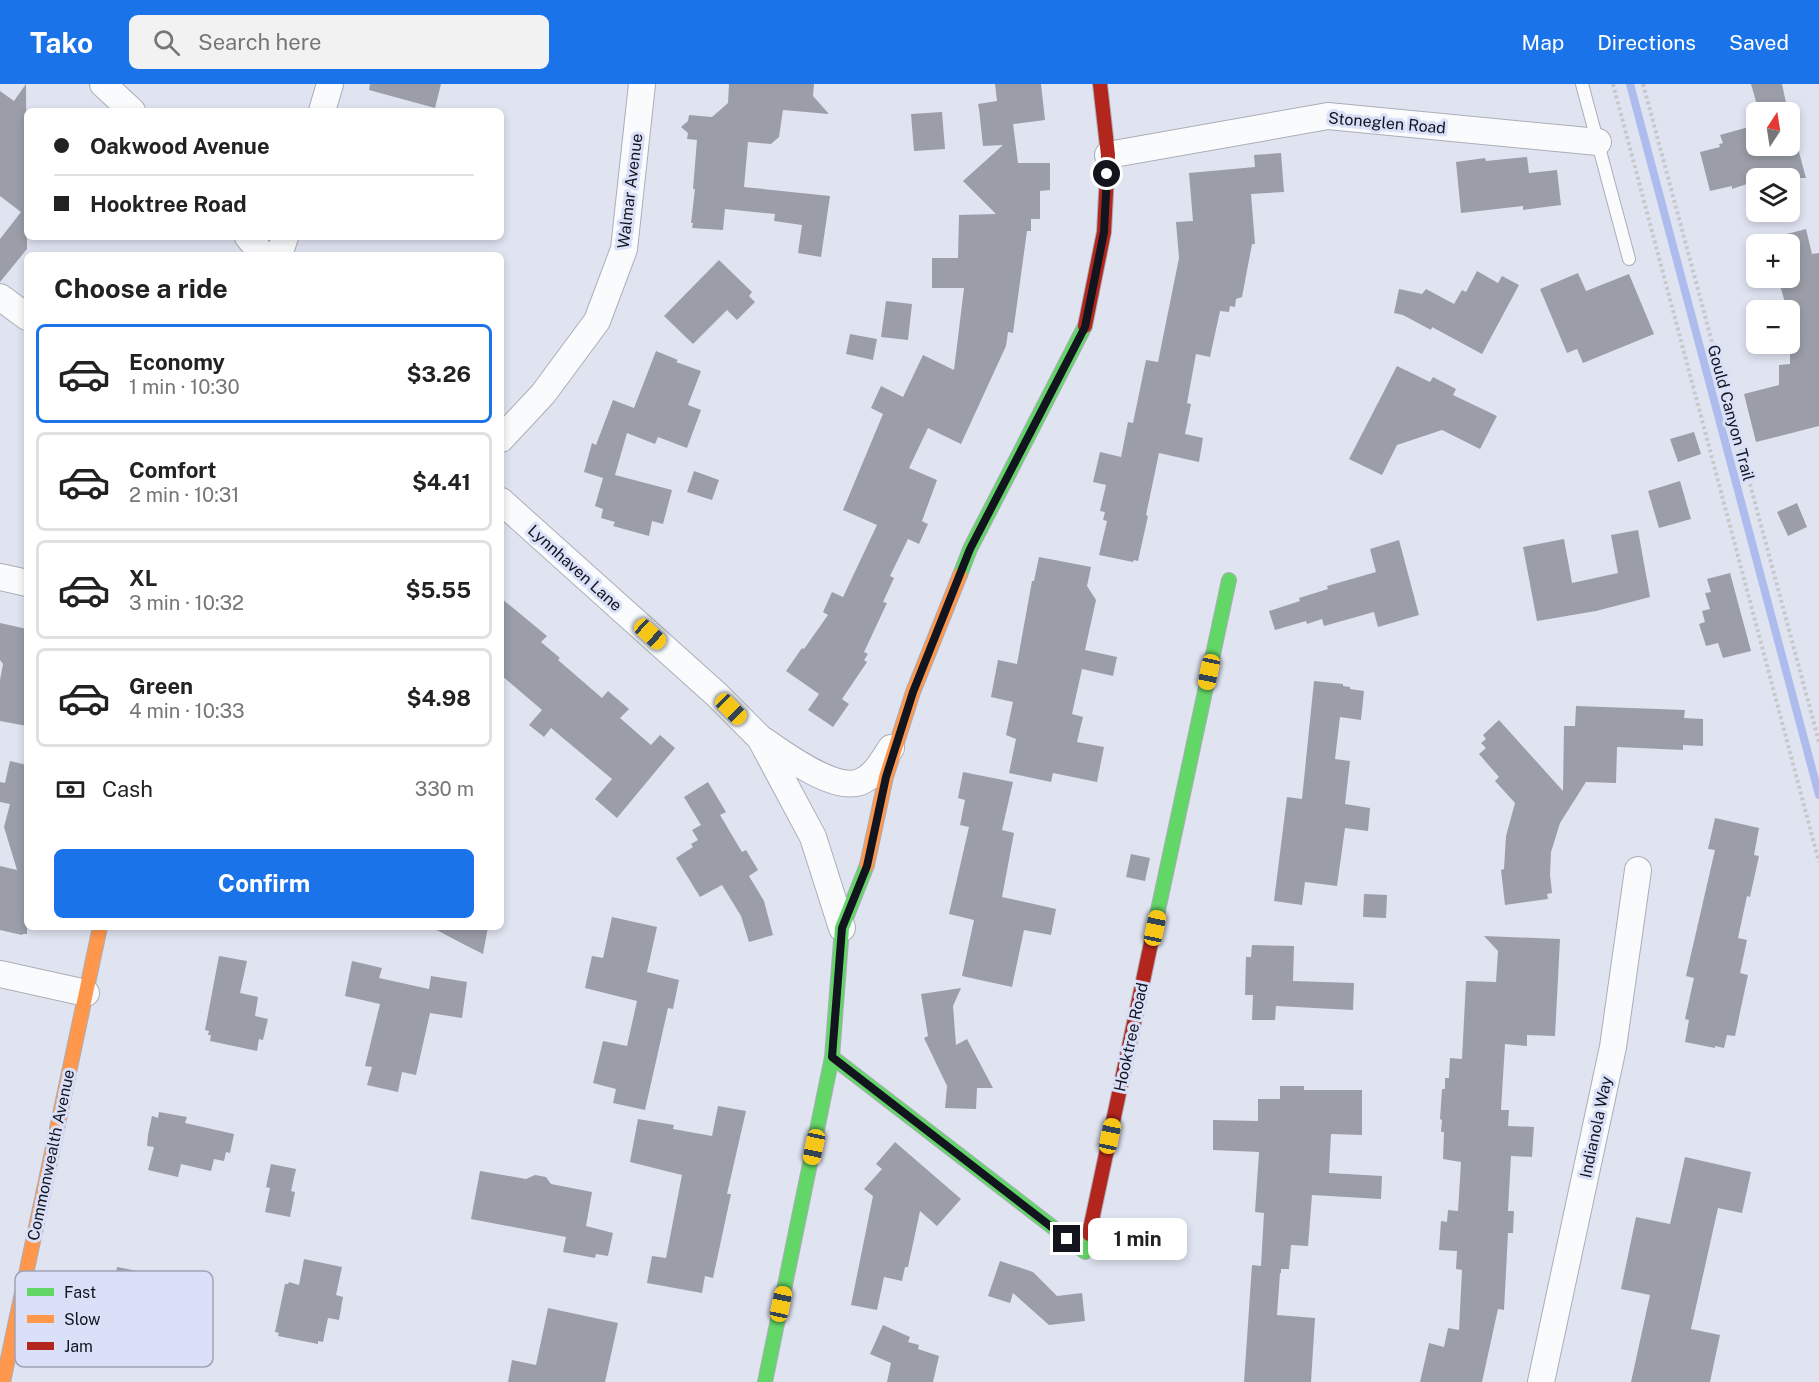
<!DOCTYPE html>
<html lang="en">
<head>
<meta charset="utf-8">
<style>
  body { margin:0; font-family:"Public Sans",sans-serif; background:#f2f2f2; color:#222; height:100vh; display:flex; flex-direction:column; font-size:22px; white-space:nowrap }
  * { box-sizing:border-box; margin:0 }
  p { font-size:20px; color:#767676 }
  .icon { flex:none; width:33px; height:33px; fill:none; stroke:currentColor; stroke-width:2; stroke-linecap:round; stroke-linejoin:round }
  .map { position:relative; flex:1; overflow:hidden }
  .panel { position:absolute; left:24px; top:168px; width:480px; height:678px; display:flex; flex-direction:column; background:#fff; border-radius:9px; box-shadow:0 3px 9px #0003 }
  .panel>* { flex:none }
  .guide { position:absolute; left:24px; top:24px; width:480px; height:132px; border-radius:9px; box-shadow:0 3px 9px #0003; display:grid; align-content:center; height:132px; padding:0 30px; background:#fff }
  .needle { width:39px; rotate:12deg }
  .tools { position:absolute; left:1746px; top:18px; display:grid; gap:12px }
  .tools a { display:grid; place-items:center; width:54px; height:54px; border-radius:9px; background:#fff; box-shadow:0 3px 9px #0003; font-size:30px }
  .end { position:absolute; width:27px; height:27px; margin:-14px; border:8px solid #13151e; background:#fff; box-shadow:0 0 0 3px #fff }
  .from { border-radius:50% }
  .bubble { position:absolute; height:42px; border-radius:9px; background:#fff; box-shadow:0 3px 9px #0003; font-size:20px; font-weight:700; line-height:42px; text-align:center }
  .car { position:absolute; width:18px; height:36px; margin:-18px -9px; border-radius:8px; box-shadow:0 0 4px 2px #0007; background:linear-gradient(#f5c518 24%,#345 0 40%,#f5c518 0 76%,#345 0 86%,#f5c518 0) }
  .guide b { display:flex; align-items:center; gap:21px; height:57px; font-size:22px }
  .guide b+b { border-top:2px solid #e0e0e0 }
  .guide i { width:15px; height:15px; background:#222 }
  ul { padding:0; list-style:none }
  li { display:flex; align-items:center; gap:18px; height:99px; margin:0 12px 9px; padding:0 18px; border:3px solid #e0e0e0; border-radius:9px }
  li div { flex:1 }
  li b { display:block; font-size:22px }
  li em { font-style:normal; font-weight:700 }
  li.current { border-color:#1a73e8 }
  li>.icon { width:54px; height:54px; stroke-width:1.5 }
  h2 { padding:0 30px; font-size:27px; line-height:72px }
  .pay { display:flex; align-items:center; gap:15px; height:66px; padding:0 30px; font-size:22px }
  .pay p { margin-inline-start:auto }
  .action { display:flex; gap:12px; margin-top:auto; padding:12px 30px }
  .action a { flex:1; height:69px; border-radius:9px; background:#1a73e8; color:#fff; font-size:24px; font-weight:700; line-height:69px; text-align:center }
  header { display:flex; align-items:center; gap:36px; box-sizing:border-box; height:84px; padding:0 30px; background:#1a73e8; color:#fff }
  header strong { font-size:28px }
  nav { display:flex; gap:33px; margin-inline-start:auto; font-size:21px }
  .search { width:420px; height:54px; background:#f2f2f2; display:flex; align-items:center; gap:15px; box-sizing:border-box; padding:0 21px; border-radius:9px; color:#767676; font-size:22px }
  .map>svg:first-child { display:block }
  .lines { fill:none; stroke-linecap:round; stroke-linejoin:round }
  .stream { stroke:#aebbed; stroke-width:8 }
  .building { fill:#9b9ea8 }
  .lane-casing { stroke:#abaeb8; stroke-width:14 }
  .street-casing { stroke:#abaeb8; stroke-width:28 }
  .fast-casing { stroke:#abaeb8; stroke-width:16 }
  .slow-casing { stroke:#abaeb8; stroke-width:16 }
  .jam-casing { stroke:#abaeb8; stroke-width:16 }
  .path { stroke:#c7c8cc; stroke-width:4; stroke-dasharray:3 3; stroke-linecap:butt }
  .lane { stroke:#fafbfd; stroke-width:12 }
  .street { stroke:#fafbfd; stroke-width:26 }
  .fast { stroke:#63d668; stroke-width:14 }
  .slow { stroke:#ff974d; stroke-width:14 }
  .jam { stroke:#b3261e; stroke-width:14 }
  .route { stroke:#13151e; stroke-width:8 }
  .labels { text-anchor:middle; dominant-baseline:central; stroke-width:6; stroke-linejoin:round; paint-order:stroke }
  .street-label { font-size:16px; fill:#13151e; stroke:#d9e0f8 }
  .key { fill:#d9e0f8; stroke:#9ea3b7; stroke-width:1.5 }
  .key-label { font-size:16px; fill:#13151e }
</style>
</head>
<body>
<header>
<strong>Tako</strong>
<div class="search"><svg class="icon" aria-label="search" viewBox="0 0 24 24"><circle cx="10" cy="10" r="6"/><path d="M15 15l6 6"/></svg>Search here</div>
<nav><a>Map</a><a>Directions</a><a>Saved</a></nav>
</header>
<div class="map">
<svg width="1819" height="1298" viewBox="0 0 1819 1298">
  <rect width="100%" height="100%" fill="#e0e4f1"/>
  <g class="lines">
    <path class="stream" d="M1630,0L1819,711"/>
  </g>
  <path class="building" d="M26,0L27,165L0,198V155L21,128L0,112V7L14,17Z
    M370,0H441L435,24L369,6Z
    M729,0H814L813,12L829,30L783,26L779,53L771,60L748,58L744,103L830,112L821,173L798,169L802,141L774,137L775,130L725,125L723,146L692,144L693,139H691L695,105H693L697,56L687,55L688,49L681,43L688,37L689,31L712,33L728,19Z
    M995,0H1041L1045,36L1013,40L1018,79H1050V106L1040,107V135H1031V147H1027L1013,249L1008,248L1006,262L961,360L928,344L909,384L937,396L922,437L928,440L919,460L908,455L890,492L894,494L883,518L887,519L864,568L868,570L864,576L867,578L842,615L849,620L833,643L808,626L819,610L786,587L802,564L804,565L828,531L823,528L832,508L843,513L877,441L843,426L883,330L871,324L881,302L903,313L923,271L954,286L964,204H932V174H958L959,131L996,130L963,97L1003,61L983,62L979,25L978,20L997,17Z
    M1751,0H1782L1788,28H1759Z
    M942,28L945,65L914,67L911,30Z
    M1790,35L1806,94H1756V97L1732,105V102L1710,107L1700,68L1720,63L1719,60L1723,59L1720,51L1756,41V62H1790Z
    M1281,69L1284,108L1251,110L1255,160H1252L1242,213L1236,215L1235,223L1230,222L1229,228L1220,227L1210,273L1196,270L1187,319L1191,320L1185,350L1203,354L1199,378L1159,369L1146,431L1148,432L1138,477L1134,476L1133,478L1099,471L1107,437L1103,436L1105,428L1100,427L1106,401L1093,398L1100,368L1121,373L1128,338L1133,339L1146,276L1158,278L1179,174L1176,138L1193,137L1189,89L1255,83L1254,71Z
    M1527,73L1529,89L1557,86L1561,121L1523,126V122L1461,129L1456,78L1485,74L1486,77Z
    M1806,145L1812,170L1819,169V342L1756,358L1744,310L1779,301V281L1790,280V226H1787L1778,194H1790V160H1769L1768,155Z
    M719,176L752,208L749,212L755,218L737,236L727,226L693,260L664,232Z
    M1477,187L1498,199L1502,192L1519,201L1482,270L1432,243L1431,246L1403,231L1394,229L1399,205L1422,210L1426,205L1454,220L1462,206L1466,208Z
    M1578,189L1586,207L1629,190L1654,250L1583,279L1577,265L1567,269L1540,205Z
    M886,217L912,220L908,256L881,253Z
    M850,250L877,255L873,276L846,270Z
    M656,267L678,276L676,278L701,287L688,321L701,326L687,364L658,353L655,360L627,349L615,391L672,406L663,440L652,437L649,452L613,442L615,438L601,434L603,425L595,422L603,394L584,388L592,359L596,361L613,316L634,324Z
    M1397,282L1430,298L1433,293L1456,305L1453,311L1497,332L1480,365L1442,346L1397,361L1382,391L1349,375Z
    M1694,348L1701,370L1678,378L1670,355Z
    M694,387L719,396L712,416L687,408Z
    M1680,397L1691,435L1659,444L1648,407Z
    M1797,419L1807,443L1788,452L1777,428Z
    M1638,446L1650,513L1596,527L1537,537L1523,463L1564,455L1572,499L1618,489L1611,451Z
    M1399,456L1419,531L1378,543L1374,528L1324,542L1322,535L1307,540L1306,537L1275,546L1269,527L1300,517L1299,514L1328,505L1327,502L1376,488L1370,465Z
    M1039,473L1091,483L1087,502L1096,516L1085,566L1117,573L1113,592L1082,585L1072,630L1083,633L1077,658L1104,663L1097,698L1053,689L1051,698L1009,689L1016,655L1006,651L1013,618L991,613L998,576L1017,580L1032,497H1034Z
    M1730,489L1751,567L1723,574L1718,559L1706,562L1699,540L1705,538L1702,527L1710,525L1705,509L1711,508L1707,495Z
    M501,514L547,552L541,558L560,574L558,576L602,614L608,607L629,625L620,634L651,661L660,651L675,664L617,734L595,715L612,695L551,644L544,653L529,641L542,626L501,591Z
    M0,539L27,545V642L0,637V596L3,580L0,576Z
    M1314,597L1343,600V602L1350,603V605L1364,607L1361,636L1340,633L1335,675L1350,677L1345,720L1370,724L1368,747L1345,744L1337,802L1305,798L1302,821L1274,817L1287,713L1302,715Z
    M1576,622L1685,626L1684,634L1703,635V662L1683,661V666L1617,663L1616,699L1586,698L1560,739L1551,768L1550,791L1552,809L1547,810L1548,815L1505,821L1501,786L1504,785L1506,752L1515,719L1495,697L1499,693L1479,670L1486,664L1481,659L1486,655L1483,651L1499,636L1563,707L1564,642H1575Z
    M10,677L27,681V850H23L22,851L0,846V782L17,786L4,743L10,720L0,718V698L5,699Z
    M963,688L1013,698L1002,746L1014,749L1002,813L1056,825L1051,851L1024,846L1012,903L962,892L974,836L949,830L969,743L960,741L965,716L958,714Z
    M708,698L726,728L720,731L742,768L746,766L758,786L749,792L764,817L773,851L749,858L741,832L722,801L700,813L676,774L693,763L691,760L698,756L692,746L701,741L684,713Z
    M1715,734L1759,744L1754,771L1759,772L1750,813L1747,812L1738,854L1747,856L1740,889L1748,891L1735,952L1727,951L1724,964L1715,962V964L1685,958L1689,936L1685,935L1694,894L1686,892L1715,766L1708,765Z
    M1131,770L1150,774L1145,797L1126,793Z
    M1364,810L1387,811L1386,834L1363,833Z
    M612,833L657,843L647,888L679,896L673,925L668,924L645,1026L613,1019L616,1005L593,999L603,957L627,962L637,917L585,904L592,872L603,874Z
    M431,843H488L483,870L465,861Z
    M1484,852L1560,855L1555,952L1527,951V962L1505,960L1501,1026H1509L1508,1042L1534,1043L1532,1073L1511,1072L1508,1127H1514L1513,1149H1508L1504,1226L1498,1225L1482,1298H1420L1429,1259L1444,1263L1448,1244L1459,1246L1462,1186L1456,1185L1457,1167L1439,1166L1441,1137L1447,1138L1448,1126L1458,1127L1461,1078L1443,1075L1444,1048H1441L1442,1036L1440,1035L1442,1005H1445V994H1449L1450,974L1462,975L1466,897L1496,898L1498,867Z
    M1252,861L1294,862L1293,897L1354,899L1353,926L1276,922L1275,936H1252L1253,911H1245L1246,873H1251Z
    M219,872L247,877L240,909L258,913L255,932L268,935L263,956L259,955L257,967L210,957L211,951H208L209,947L205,946Z
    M352,877L382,884L379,894L429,905L431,892L467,898L462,934L430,929L416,991L402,988L398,1008L367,1001L372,983L365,982L380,920L345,912Z
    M961,904L953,922L956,961L967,955L993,1004H977L976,1025L945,1024L947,1002L924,954L928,952L921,910Z
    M1280,1002H1304V1006H1362V1051L1331,1050L1329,1089L1382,1092L1381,1115L1312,1111L1308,1162L1291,1161L1289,1185H1281V1189H1280L1277,1231L1315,1234L1311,1298H1244L1252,1181L1261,1182L1264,1129L1255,1128L1259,1068L1213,1066V1036L1258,1037V1015H1280Z
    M718,1022L746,1027L727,1110H731L713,1194L705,1192L702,1209L647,1199L652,1172L666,1174L682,1091L630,1078L638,1035L674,1041L673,1045L712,1052Z
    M159,1028L187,1033L185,1039L234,1050L230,1069L226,1068L224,1077L214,1075L211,1087L181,1080L178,1093L148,1086L154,1063L147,1062L148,1051L152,1032L158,1034Z
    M895,1058L961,1115L937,1142L920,1127L908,1183H905L902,1197L884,1193L877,1226L851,1221L873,1112L864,1105L882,1085L876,1080Z
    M1685,1073L1751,1088L1742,1129L1718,1124L1691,1245L1720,1251L1710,1298H1631L1650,1211L1621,1205L1636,1133L1670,1140Z
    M271,1080L296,1085L291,1107L295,1108L290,1133L265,1128L270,1104L266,1103Z
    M480,1087L526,1095L535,1091L546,1093L551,1100L592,1108L586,1142L613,1149L608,1172L596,1170L595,1174L563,1168L566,1153L471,1135Z
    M304,1175L342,1183L336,1211L343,1213L339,1236L328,1234L323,1258L318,1257V1260L278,1252L279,1249L275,1248L285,1200H288L289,1198L299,1201Z
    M1000,1177L1033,1188L1057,1212L1082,1209L1085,1237L1049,1241L1013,1209L1010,1219L988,1212Z
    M117,1183L179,1195L170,1238L128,1229L126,1236L105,1232L106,1226L98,1224L106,1188L116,1190Z
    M548,1224L618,1239L605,1298H508L512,1276L536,1281Z
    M883,1241L910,1253L908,1258L919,1261L918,1265L939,1272L933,1298H887L891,1279L870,1270Z"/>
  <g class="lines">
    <g class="lane-casing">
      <path id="lane" d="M1582,0L1629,175"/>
    </g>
    <g class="street-casing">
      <path id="street" d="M103,0L132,27
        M322,27L330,0
        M1108,71L1328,32L1598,58
        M248,153L263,171
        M279,171L285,153
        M0,213L27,233
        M501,355L543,310L597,237L624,165L642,0
        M501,417L716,610L760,654L813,753L842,844
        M0,493L27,499
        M763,656C784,670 834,708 860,698C875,692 883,676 891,664
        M0,890L86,909
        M1541,1298L1613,963L1638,786"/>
    </g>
    <g class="fast-casing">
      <path id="fast" d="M960,491L970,465L1085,242
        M1154,845L1229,496
        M832,973L1085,1168L1089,1150
        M765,1298L832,973L842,844L867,781"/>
    </g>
    <g class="slow-casing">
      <path id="slow" d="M867,781L886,693L913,608L960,491
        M3,1298L100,843"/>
    </g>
    <g class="jam-casing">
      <path id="jam" d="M1085,242L1104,148L1108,71L1100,0
        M1089,1150L1154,845"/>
    </g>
    <path class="path" d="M1613,0L1819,778
      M1643,0L1819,658"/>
    <use href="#lane" class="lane"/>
    <use href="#street" class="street"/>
    <use href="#fast" class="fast"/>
    <use href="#slow" class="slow"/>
    <use href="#jam" class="jam"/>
  </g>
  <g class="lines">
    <path class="route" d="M1067,1155L832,973L842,844L867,782L886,693L913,608L970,465L1085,243L1104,148L1107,90"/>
  </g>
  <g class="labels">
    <g class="street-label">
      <text transform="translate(1387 39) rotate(5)">Stoneglen Road</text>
      <text transform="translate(630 107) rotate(-83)">Walmar Avenue</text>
      <text transform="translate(1731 329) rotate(75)">Gould Canyon Trail</text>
      <text transform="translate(575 484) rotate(42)">Lynnhaven Lane</text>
      <text transform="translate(1131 953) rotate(-78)">Hooktree Road</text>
      <text transform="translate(1596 1043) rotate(-78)">Indianola Way</text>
      <text transform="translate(51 1071) rotate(-78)">Commonwealth Avenue</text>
    </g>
  </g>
  <rect x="15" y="1187" width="198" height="96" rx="9" class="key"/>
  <rect x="27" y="1204" width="27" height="8" fill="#63d668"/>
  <rect x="27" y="1231" width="27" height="8" fill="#ff974d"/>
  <rect x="27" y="1258" width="27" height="8" fill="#b3261e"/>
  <g class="key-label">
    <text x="64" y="1214">Fast</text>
    <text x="64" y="1241">Slow</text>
    <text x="64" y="1268">Jam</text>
  </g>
</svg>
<div class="tools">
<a><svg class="needle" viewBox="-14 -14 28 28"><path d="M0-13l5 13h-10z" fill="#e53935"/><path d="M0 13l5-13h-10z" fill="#767676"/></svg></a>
<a><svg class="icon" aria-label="layers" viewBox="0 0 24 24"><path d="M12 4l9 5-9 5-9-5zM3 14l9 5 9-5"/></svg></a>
<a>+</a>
<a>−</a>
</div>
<i class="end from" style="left:1107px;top:90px"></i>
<i class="end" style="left:1067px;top:1155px"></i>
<div class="bubble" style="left:1088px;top:1134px;width:99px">1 min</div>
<i class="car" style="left:650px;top:550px;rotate:132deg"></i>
<i class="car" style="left:1209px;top:588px;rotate:192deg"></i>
<i class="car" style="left:731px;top:625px;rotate:135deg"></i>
<i class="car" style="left:1155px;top:844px;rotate:12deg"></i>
<i class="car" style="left:1110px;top:1052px;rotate:12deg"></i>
<i class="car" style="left:814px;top:1063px;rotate:192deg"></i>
<i class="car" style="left:781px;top:1220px;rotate:12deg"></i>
<div class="guide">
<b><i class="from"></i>Oakwood Avenue</b>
<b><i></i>Hooktree Road</b>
</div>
<section class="panel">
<h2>Choose a ride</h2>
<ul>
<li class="current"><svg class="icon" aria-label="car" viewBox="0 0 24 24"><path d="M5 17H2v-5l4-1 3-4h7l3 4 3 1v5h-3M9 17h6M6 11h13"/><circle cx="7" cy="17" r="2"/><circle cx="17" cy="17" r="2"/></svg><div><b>Economy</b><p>1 min · 10:30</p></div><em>$3.26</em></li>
<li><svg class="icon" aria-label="car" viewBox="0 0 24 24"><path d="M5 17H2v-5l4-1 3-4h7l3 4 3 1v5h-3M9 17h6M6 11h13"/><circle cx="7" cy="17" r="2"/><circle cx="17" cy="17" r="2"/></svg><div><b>Comfort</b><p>2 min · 10:31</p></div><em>$4.41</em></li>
<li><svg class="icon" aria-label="car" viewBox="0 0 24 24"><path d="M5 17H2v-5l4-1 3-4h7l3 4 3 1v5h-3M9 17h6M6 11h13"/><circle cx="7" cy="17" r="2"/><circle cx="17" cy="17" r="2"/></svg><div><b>XL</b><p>3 min · 10:32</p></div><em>$5.55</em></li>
<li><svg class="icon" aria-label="car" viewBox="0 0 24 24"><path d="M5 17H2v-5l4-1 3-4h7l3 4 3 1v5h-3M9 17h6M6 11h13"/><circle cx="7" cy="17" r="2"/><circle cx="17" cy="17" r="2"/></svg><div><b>Green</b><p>4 min · 10:33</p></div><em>$4.98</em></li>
</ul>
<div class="pay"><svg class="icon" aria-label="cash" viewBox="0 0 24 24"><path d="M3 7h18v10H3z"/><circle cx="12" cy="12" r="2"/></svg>Cash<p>330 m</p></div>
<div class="action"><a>Confirm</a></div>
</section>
</div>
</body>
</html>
